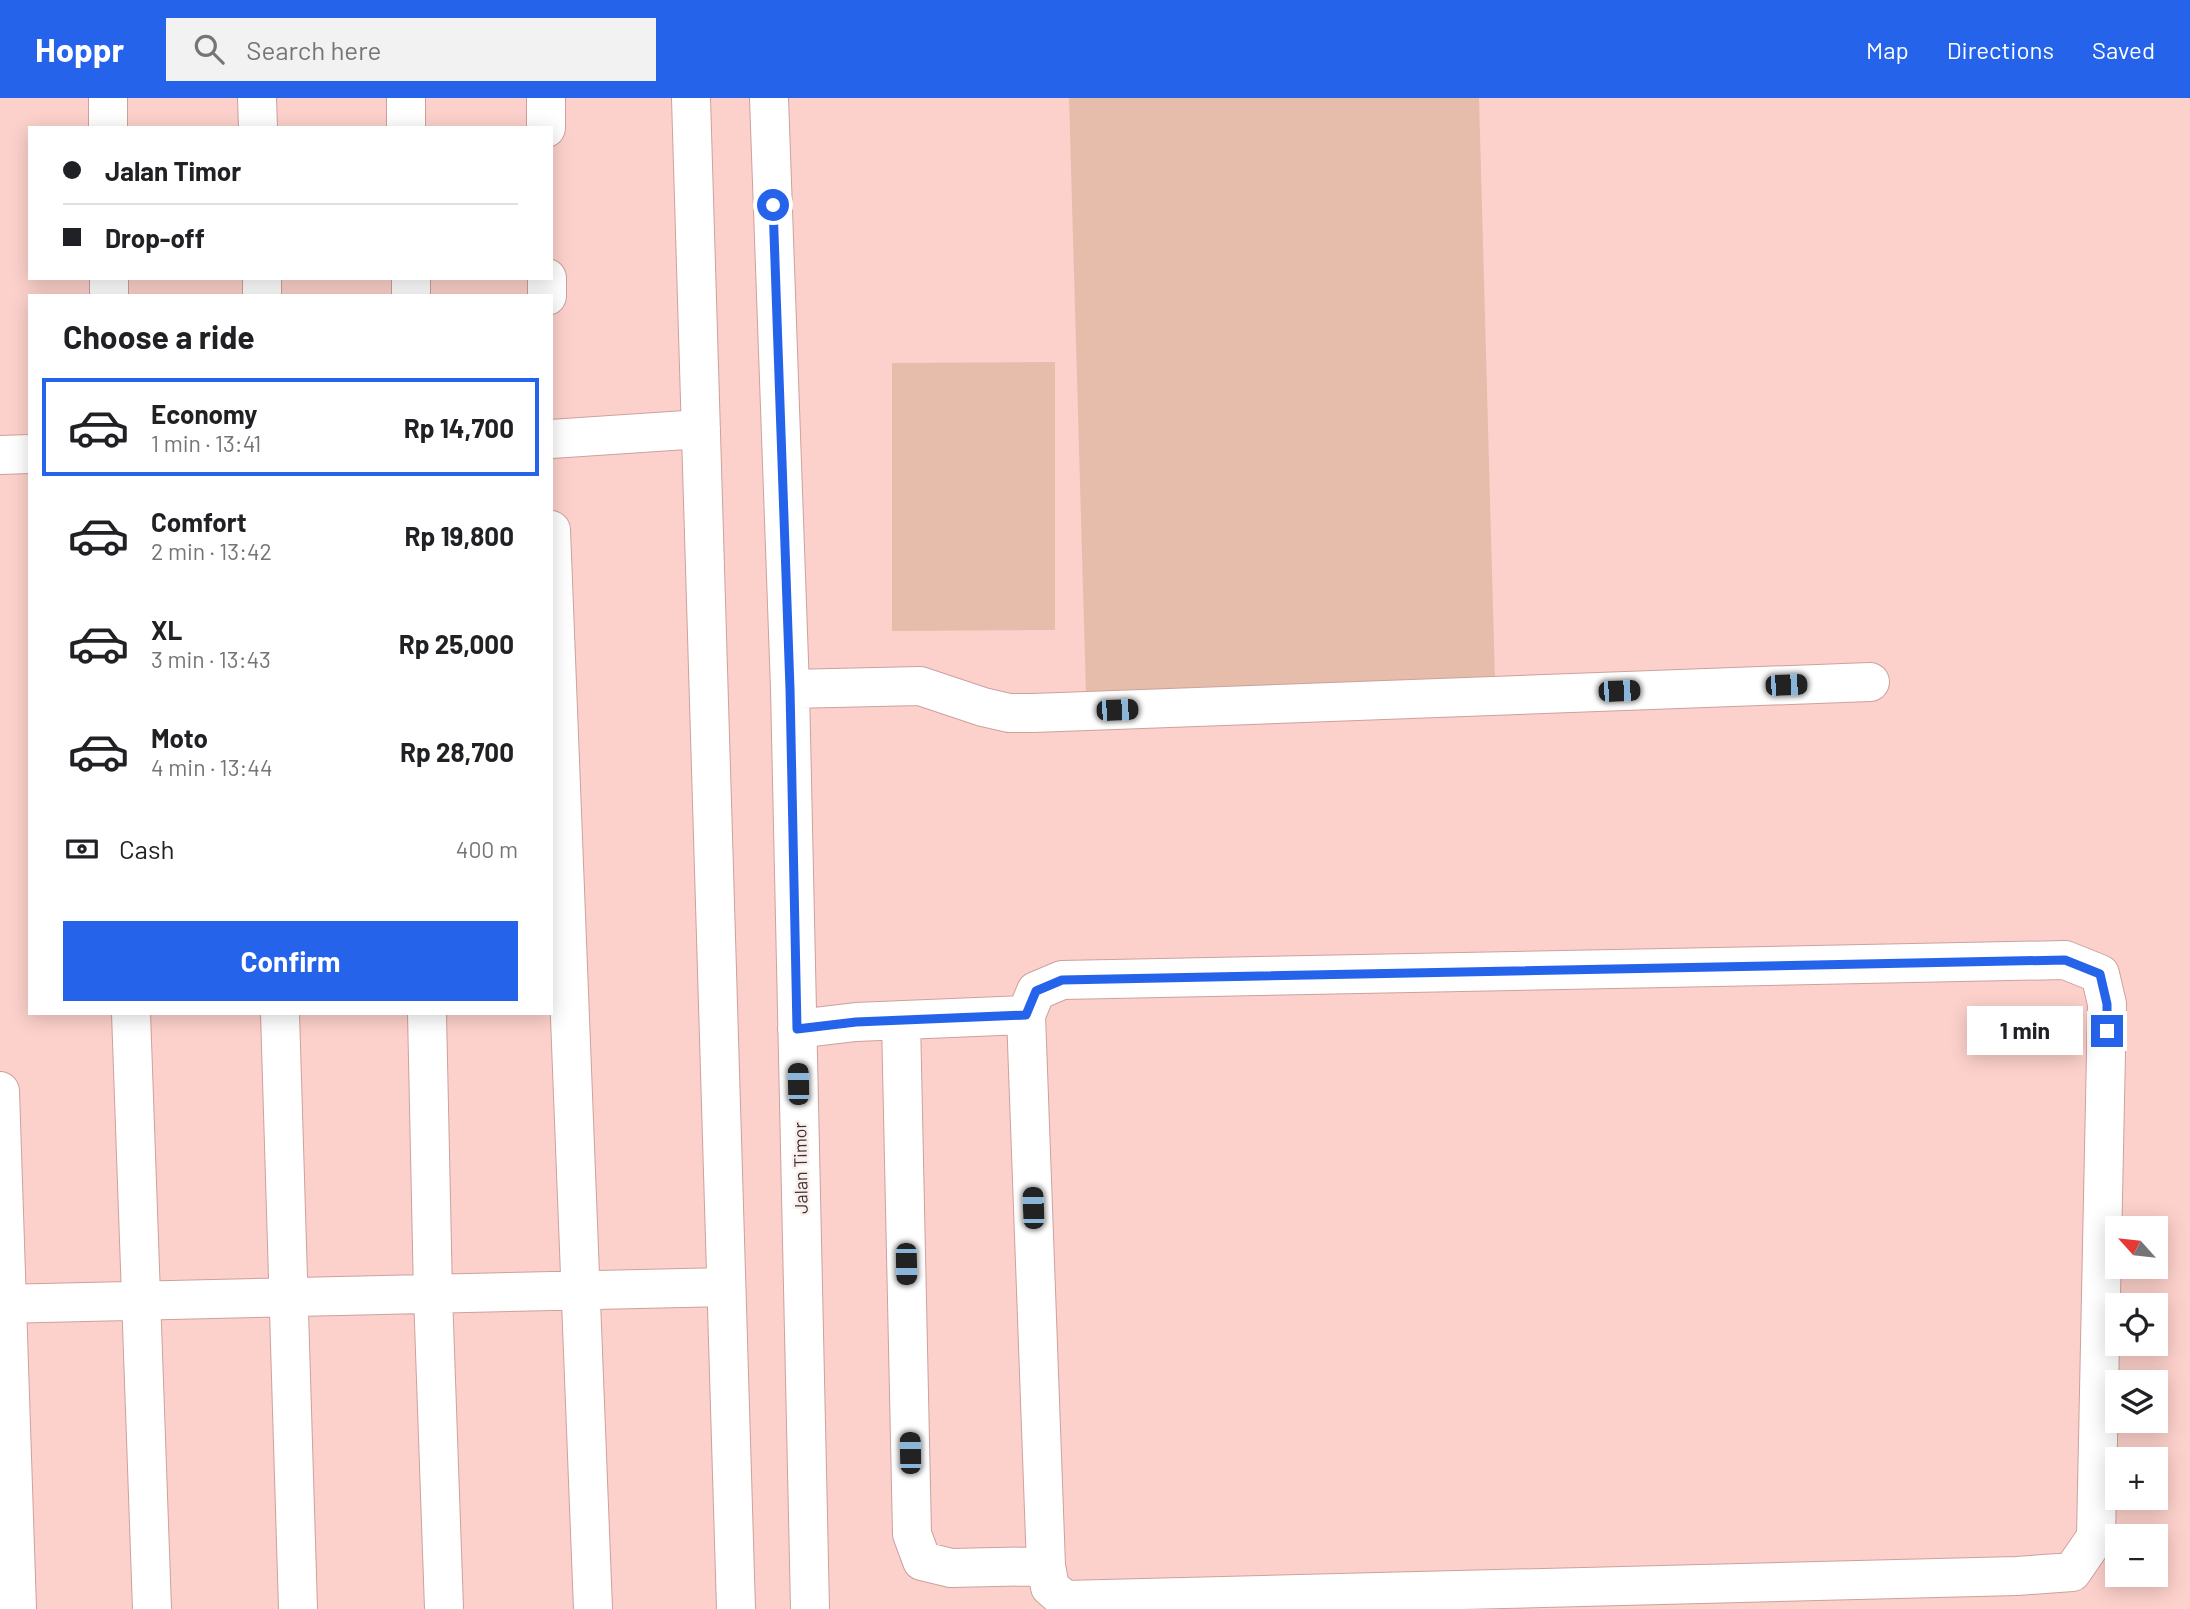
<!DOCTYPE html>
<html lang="en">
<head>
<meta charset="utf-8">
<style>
  body { margin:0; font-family:Barlow,sans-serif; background:#f2f2f2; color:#202124; height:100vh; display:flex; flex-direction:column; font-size:26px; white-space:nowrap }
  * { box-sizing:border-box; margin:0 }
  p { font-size:23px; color:#757577 }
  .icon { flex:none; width:38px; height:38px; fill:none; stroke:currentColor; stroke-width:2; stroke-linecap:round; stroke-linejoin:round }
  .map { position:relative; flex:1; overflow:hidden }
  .drawer { position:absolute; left:28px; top:196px; width:525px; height:721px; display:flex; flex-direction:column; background:#fff; border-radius:0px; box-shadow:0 4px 18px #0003 }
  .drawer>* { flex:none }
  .banner { position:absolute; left:28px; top:28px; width:525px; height:154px; border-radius:0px; box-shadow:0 4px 18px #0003; display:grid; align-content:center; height:154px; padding:0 35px; background:#fff }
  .needle { width:46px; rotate:297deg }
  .fabs { position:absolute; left:2105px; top:1118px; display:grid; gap:14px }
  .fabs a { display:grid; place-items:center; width:63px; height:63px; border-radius:0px; background:#fff; box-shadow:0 4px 18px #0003; font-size:35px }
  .end { position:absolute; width:32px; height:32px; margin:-16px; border:9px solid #2563eb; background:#fff; box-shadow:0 0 0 4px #fff }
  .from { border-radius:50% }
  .bubble { position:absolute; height:49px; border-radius:0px; background:#fff; box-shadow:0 4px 18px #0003; font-size:23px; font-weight:700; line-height:49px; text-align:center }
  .car { position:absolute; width:21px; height:42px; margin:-21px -10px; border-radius:9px; box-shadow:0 0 5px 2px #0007; background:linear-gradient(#222 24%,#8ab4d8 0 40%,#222 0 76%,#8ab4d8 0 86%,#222 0) }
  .banner b { display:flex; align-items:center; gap:24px; height:66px; font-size:26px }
  .banner b+b { border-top:2px solid #e0e0e0 }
  .banner i { width:18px; height:18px; background:#202124 }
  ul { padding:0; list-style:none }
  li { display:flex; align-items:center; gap:21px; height:98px; margin:0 14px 10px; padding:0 21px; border:4px solid transparent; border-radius:0px }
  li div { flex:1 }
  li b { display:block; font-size:26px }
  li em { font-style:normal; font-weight:700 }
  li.on { border-color:#2563eb }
  li>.icon { width:63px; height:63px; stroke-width:1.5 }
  h2 { padding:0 35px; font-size:32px; line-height:84px }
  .pay { display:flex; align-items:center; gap:18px; height:77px; padding:0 35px; font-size:26px }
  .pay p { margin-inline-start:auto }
  .primary-button { display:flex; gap:14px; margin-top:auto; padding:14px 35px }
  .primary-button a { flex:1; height:80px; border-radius:0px; background:#2563eb; color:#fff; font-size:28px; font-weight:700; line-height:80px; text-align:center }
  header { display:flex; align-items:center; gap:42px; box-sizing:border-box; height:98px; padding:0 35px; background:#2563eb; color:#fff }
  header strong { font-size:33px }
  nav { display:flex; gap:38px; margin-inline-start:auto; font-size:24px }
  .search { width:490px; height:63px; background:#f2f2f2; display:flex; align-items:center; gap:18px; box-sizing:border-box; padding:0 24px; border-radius:0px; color:#757577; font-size:26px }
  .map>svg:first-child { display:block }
  .built { fill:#fdd1cb; fill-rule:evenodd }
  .building { fill:#e5bdaa }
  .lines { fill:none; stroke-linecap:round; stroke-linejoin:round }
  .minor-casing { stroke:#cda19c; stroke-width:40 }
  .minor { stroke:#fff; stroke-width:38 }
  .route { stroke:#2563eb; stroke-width:9 }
  .labels { text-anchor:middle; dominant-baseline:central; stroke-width:5; stroke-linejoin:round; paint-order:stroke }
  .street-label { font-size:18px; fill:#41302d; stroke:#f9f0ee }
</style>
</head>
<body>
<header>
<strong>Hoppr</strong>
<div class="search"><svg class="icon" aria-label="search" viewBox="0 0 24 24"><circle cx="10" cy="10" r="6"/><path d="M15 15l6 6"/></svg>Search here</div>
<nav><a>Map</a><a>Directions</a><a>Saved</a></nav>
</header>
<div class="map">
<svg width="2190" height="1511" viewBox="0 0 2190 1511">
  <rect width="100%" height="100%" fill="#f9deda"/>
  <path class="built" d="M0,0H2190V1511H0ZM30,30H551V180H30ZM30,198H551V915H30ZM2118,1130H2156V1169H2118ZM2118,1208H2156V1246H2118ZM2118,1284H2156V1323H2118ZM2118,1362H2156V1400H2118ZM2118,1438H2156V1477H2118Z"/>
  <path class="building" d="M1069,0H1479L1495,583L1086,596Z
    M1055,264V532L892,533V265Z"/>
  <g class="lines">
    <g class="minor-casing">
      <path id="minor" d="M108,0V30
        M257,0L258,30
        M406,0V30
        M546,0V30
        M691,0L736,1511
        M769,0L790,591L810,1511
        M109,180V198
        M262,180V198
        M411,180V198
        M547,180V198
        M551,341L701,331
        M0,357L30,356
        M551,432L593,1511
        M790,591L920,588L983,609L1009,615H1033L1870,584
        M2065,862L2100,876L2107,906L2096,1439L2072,1474L2017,1478L1065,1502L1050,1489L1046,1468L1026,917L1036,893L1062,882Z
        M131,915L152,1511
        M280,915L298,1511
        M427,915L433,1196L444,1511
        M901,922L912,1436L922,1463L951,1470L1046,1468
        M797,931L856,924L1026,917
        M0,993L17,1511
        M0,1206L726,1189"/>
    </g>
    <use href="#minor" class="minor"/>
  </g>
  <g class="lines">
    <path class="route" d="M773,107L790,591L797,931L856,924L1026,917L1036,893L1062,882L2065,862L2100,876L2107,906V933"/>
  </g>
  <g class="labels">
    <g class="street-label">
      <text transform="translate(800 1070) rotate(-91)">Jalan Timor</text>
    </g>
  </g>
</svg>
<div class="fabs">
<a><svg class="needle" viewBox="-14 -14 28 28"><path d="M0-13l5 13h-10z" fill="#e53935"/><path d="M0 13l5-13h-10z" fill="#757577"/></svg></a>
<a><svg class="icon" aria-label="locate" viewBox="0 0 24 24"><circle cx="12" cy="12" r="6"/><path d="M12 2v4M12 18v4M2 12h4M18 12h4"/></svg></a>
<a><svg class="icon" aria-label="layers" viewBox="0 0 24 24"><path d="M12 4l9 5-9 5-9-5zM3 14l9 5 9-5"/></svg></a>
<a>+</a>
<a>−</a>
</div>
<i class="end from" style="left:773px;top:107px"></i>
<i class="end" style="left:2107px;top:933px"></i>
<div class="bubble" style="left:1967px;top:908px;width:116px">1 min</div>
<i class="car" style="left:1786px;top:587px;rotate:88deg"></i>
<i class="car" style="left:1619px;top:593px;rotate:88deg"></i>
<i class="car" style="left:1117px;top:612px;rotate:88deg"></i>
<i class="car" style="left:798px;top:986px;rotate:359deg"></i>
<i class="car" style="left:1033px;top:1110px;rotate:358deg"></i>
<i class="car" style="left:906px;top:1166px;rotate:179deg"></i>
<i class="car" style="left:910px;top:1355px;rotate:359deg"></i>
<div class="banner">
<b><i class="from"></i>Jalan Timor</b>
<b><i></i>Drop-off</b>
</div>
<section class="drawer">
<h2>Choose a ride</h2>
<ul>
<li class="on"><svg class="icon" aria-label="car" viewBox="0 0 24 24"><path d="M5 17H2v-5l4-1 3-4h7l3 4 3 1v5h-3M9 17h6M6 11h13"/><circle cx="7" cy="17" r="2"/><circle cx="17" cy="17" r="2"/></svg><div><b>Economy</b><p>1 min · 13:41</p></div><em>Rp 14,700</em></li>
<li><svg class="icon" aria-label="car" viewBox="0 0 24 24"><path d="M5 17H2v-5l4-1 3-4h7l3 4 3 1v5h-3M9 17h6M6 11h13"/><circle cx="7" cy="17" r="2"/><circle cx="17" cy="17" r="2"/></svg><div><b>Comfort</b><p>2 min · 13:42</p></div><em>Rp 19,800</em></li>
<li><svg class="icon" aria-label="car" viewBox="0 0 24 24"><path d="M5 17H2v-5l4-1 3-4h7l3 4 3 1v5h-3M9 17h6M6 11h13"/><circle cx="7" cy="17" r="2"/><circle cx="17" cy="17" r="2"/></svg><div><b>XL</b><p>3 min · 13:43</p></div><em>Rp 25,000</em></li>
<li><svg class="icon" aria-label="car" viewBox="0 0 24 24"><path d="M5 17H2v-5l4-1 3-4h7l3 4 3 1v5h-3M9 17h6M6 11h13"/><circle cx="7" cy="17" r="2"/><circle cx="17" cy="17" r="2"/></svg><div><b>Moto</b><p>4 min · 13:44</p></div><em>Rp 28,700</em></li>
</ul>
<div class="pay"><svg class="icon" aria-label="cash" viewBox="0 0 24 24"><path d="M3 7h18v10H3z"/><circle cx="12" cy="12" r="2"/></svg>Cash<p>400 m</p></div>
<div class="primary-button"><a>Confirm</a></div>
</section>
</div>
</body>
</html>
